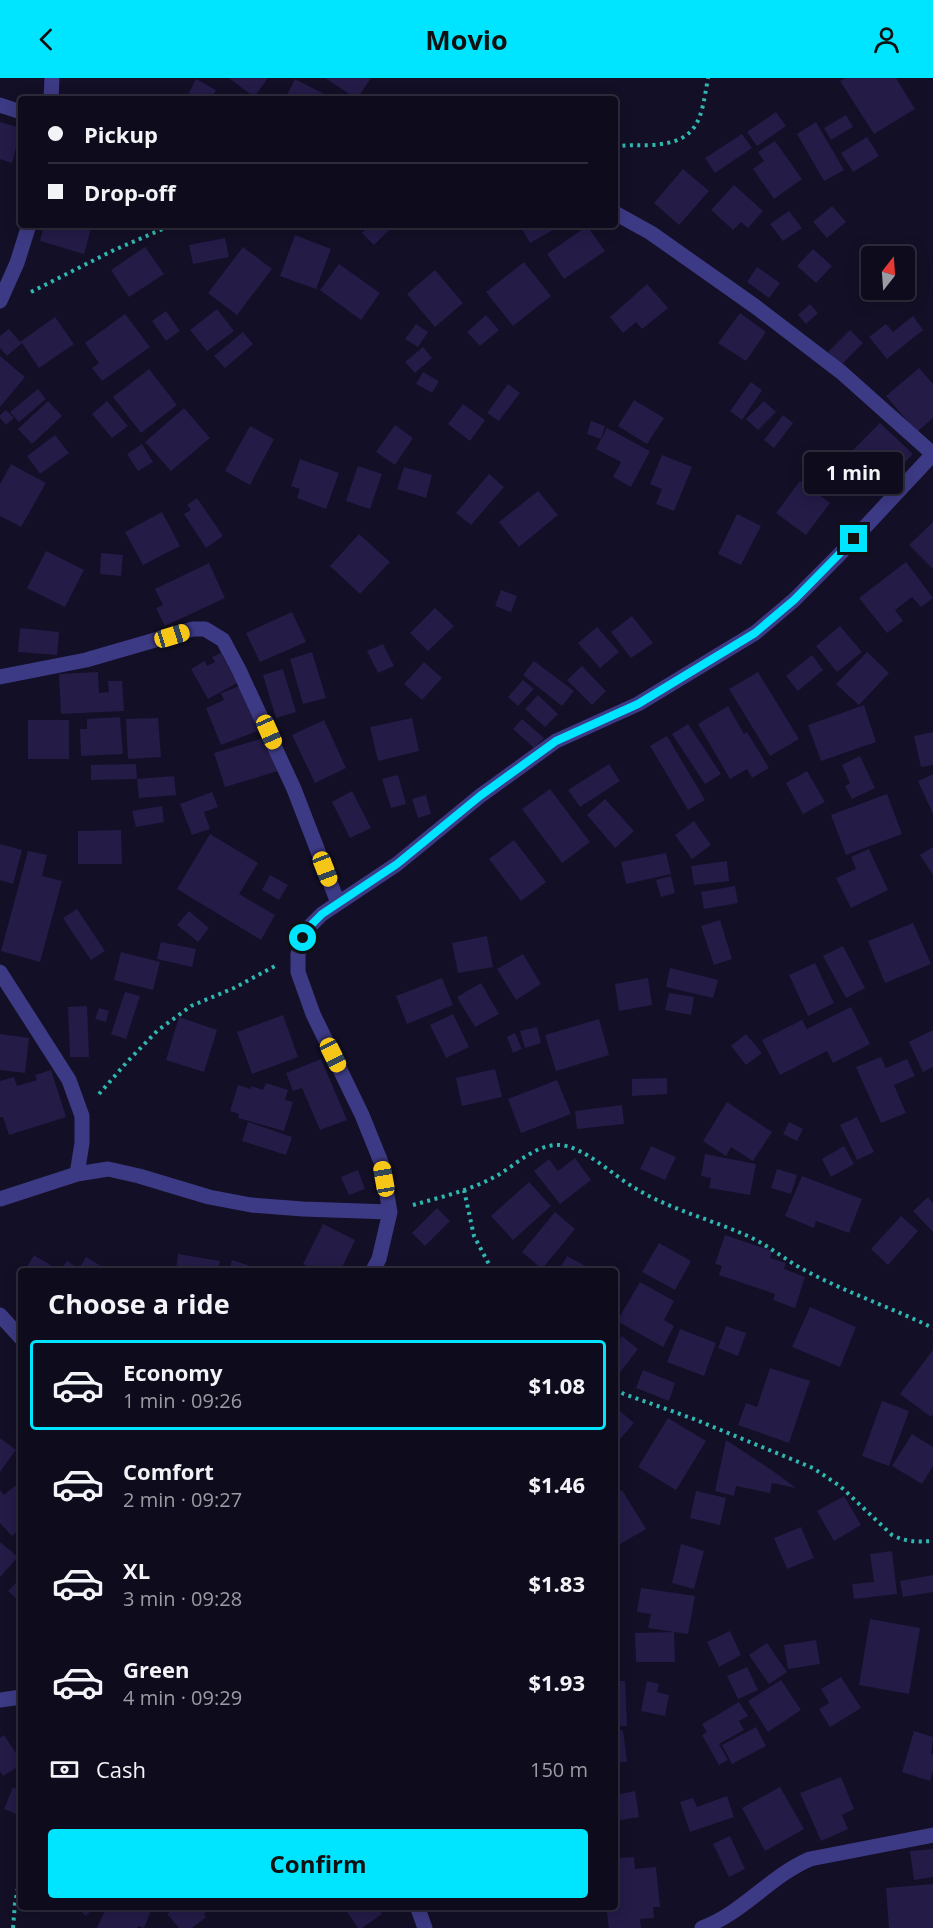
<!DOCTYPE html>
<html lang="en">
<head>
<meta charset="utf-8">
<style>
  body { margin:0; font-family:"Open Sans",sans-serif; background:#171425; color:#f1f3f6; height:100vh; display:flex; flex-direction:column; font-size:22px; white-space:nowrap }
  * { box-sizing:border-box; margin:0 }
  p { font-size:20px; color:#9b9ba3 }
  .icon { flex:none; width:33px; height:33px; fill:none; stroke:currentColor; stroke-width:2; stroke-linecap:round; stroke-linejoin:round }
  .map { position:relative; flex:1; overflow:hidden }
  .side { position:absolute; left:18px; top:1190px; width:600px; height:642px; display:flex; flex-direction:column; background:#0e0b1c; border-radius:6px; box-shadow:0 3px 15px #0003,0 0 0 2px #2e2b3b }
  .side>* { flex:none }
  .hud { position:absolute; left:18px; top:18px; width:600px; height:132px; border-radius:6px; box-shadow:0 3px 15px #0003,0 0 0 2px #2e2b3b; display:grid; align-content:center; height:132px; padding:0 30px; background:#0e0b1c }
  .needle { width:39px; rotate:17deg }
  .buttons { position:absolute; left:861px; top:168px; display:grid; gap:12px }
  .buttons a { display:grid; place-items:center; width:54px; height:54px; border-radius:6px; background:#0e0b1c; box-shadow:0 3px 15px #0003,0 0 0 2px #2e2b3b; font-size:30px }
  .end { position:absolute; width:27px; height:27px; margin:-14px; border:8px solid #00e5ff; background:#111; box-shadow:0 0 0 3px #111 }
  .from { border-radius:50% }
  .bubble { position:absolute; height:42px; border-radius:6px; background:#0e0b1c; box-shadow:0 3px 15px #0003,0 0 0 2px #2e2b3b; font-size:20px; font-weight:700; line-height:42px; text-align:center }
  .car { position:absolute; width:18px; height:36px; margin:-18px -9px; border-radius:8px; box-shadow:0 0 4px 2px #0007; background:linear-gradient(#f5c518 24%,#345 0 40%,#f5c518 0 76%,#345 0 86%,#f5c518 0) }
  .hud b { display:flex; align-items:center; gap:21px; height:57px; font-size:22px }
  .hud b+b { border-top:2px solid #2e2b3b }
  .hud i { width:15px; height:15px; background:#f1f3f6 }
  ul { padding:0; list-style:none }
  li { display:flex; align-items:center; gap:18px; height:90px; margin:0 12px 9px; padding:0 18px; border:3px solid transparent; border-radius:6px }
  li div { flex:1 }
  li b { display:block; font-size:22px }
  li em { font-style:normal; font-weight:700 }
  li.current { border-color:#00e5ff }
  li>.icon { width:54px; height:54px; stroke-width:1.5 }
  h2 { padding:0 30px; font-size:27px; line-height:72px }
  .pay { display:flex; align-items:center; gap:15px; height:66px; padding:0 30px; font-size:22px }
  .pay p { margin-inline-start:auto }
  .cta { display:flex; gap:12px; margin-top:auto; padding:12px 30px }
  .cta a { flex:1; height:69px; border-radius:6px; background:#00e5ff; color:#111; font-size:24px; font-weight:700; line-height:69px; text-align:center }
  header { display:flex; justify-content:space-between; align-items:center; height:78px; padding:0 30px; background:#00e5ff; color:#111; font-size:27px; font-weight:700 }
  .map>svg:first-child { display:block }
  .building { fill:#241b47 }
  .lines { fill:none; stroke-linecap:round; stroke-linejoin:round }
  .path { stroke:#2fb8b0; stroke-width:4; stroke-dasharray:3 4.5; stroke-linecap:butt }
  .street { stroke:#3d3a85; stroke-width:15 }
  .route { stroke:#00e5ff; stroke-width:8 }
</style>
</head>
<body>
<header><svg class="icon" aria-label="back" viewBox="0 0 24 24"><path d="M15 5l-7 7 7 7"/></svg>Movio<svg class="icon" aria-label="person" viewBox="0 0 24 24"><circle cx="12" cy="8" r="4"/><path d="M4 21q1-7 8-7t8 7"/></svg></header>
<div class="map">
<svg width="933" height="1850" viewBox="0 0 933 1850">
  <rect width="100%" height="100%" fill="#130f26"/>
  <path class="building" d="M229,0H268L254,19Z
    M325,0H371L357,21Z
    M845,0H896L915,31L874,56L840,3Z
    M196,1L216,12L211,21H186Z
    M295,1L334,21H285Z
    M776,34L786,48L757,68L747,54Z
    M846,37L853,49L831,62L824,50Z
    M0,44L21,50L12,85L0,81Z
    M816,44L844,92L824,103L797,56Z
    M742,56L752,70L715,95L705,80Z
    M867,59L879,78L853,94L841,75Z
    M775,63L802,101L774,121L753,91L764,83L758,74Z
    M683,91L709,113L679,147L654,125Z
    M734,107L763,133L748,150L741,144L733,152L711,132Z
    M832,128L846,144L827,160L813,144Z
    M789,133L802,150L783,163L770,146Z
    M44,147H92L84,176L40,163Z
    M369,147H394L374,167L362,155Z
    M525,147H562L530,165L521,149Z
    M587,148L605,173L564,201L547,176Z
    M295,157L331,171L316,211L280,198Z
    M225,160L229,179L193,186L189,167Z
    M145,169L164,196L129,219L111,192Z
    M243,169L272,191L237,237L208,215Z
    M813,171L832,188L816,205L797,188Z
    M524,184L551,218L513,248L486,214Z
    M339,186L380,215L361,242L320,212Z
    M757,189L780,205L769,220L747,204Z
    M435,192L463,225L435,249L407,216Z
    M647,206L668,230L642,251L636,244L623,255L610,239Z
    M810,226L818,235L806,246L798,237Z
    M217,231L234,253L207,273L190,252Z
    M166,233L180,253L166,263L152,243Z
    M740,235L766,254L746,283L718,265Z
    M125,236L150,269L102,303L92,290L99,285L85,265Z
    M486,237L499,252L480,268L467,254Z
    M913,238L923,252L887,281L869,259L886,246L893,254Z
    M55,239L74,266L39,290L22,265L7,278L0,270V258L9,251L20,264Z
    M416,246L428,254L418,269L405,261Z
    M850,252L863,265L841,287L828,274Z
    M243,254L253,266L225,290L214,278Z
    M423,269L432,280L415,295L405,284Z
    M0,278L25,299L0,329Z
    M919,290L933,306V340L917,354L886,318Z
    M149,291L177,327L141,355L113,319Z
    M423,294L439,303L432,315L416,306Z
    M751,304L762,312L742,342L730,333Z
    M508,306L520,315L499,343L487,335Z
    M38,311L46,321L19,344L10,334Z
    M634,322L664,340L647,366L618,348Z
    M48,323L62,338L32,366L18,351Z
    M107,323L128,348L112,360L92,336Z
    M764,323L776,334L758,352L746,341Z
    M463,326L485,342L470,363L448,346Z
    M184,330L210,360L171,393L145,364Z
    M6,332L14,340L6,347L0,340V337Z
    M783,337L793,345L774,370L764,362Z
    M591,343L605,348L601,361L587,356Z
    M880,345L913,376L874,416L841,384Z
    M395,347L413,360L395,387L376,374Z
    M250,348L274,361L250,407L225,393Z
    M607,350L650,373L631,409L613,399L621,384L596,371Z
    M55,357L69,375L40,396L27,378Z
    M142,366L153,384L138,393L127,376Z
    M662,377L692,389L674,433L656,426L662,411L650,406Z
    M300,381L339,395L326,431L297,420L300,411L291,408Z
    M11,386L46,405L21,449L0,438V406Z
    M358,388L382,396L370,431L346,423Z
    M404,389L432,397L426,420L397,411Z
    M489,396L504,409L471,447L456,435Z
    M800,403L830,425L806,457L776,435Z
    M538,413L558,437L519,469L499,444Z
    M197,420L223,458L206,470L184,436L191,432L187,427Z
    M162,434L180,468L143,487L125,454Z
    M737,436L761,448L741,487L718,476Z
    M933,444V491L909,467Z
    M359,456L390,484L360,516L330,488Z
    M46,473L84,492L65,529L27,510Z
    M101,475L123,477L121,498L100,496Z
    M906,484L933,520L921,529L912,519L895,532L903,543L887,555L859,520Z
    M209,485L225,520L165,548L156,530L163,527L155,511Z
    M501,512L517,518L511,534L495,528Z
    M435,530L454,548L428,573L410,555Z
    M292,534L306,564L260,584L246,555Z
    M632,538L653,565L631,580L611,554Z
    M840,548L862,574L837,594L816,568Z
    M597,549L619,574L600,590L578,565Z
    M20,550L59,554L57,577L18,574Z
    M383,566L394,588L378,595L367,573Z
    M312,574L326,620L303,626L290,581Z
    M867,574L889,595L859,627L836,606Z
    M221,575L237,605L208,621L191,591L205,583L207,588L215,584L212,579Z
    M812,577L823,592L798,613L786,598Z
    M534,583L574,613L562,628L523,597Z
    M424,584L442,600L422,622L404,606Z
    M582,588L606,613L592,627L567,602Z
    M283,591L296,634L276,640L263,597Z
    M98,594L99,615L109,614L108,603H122L124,633L61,636L59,596Z
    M758,594L799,661L770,678L729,611Z
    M523,602L534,611L518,628L508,619Z
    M242,607L260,652L221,667L206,630L224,622L221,615Z
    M538,617L558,636L545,649L525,631Z
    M864,627L876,664L821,683L808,647Z
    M728,628L744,656L747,654L769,690L752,700L747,691L730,701L698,646Z
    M120,639L123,676L81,678L80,651H87V641Z
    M158,640L161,679L128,681L126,641Z
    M412,640L419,673L378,683L370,649Z
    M522,641L544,660L534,670L513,651Z
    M28,642H69V681H28Z
    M324,642L346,690L315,705L292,657Z
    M688,646L721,696L705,706L672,656Z
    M933,654V687L921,689L914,658Z
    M667,658L705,722L688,732L650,668Z
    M267,659L278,693L225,709L214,675Z
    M860,678L875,710L852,721L845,708L850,705L842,687Z
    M136,686L137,701L174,698L176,717L139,720L137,701L91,702V687Z
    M609,686L620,703L580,729L568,712Z
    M807,693L825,724L803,736L786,705Z
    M933,696V736L918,703Z
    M398,697L406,726L391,730L382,701Z
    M550,711L590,764L562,785L522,731Z
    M352,713L371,750L350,760L332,724Z
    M212,714L218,729L204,734L210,751L192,757L180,726Z
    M887,716L902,756L846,777L831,737Z
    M426,717L431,736L418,740L412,721Z
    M605,721L634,753L615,770L587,737Z
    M162,728L164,744L136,749L132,733Z
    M694,743L711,767L692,781L675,757Z
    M121,752L122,786H78V753Z
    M210,756L258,785L239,816L275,837L261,862L177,811Z
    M514,762L546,804L521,823L489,781Z
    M0,766L22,772L13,806L0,802Z
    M933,769V797L920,777Z
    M869,771L888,812L851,830L836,800L856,791L851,779Z
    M28,773L47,777L42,798L62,803L40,884L1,873Z
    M666,775L671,796L626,806L621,784Z
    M727,783L729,803L694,807L691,788Z
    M270,797L288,807L279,822L262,812Z
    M671,798L675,815L661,819L656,802Z
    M735,808L738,825L704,831L701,814Z
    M77,831L105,873L91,882L63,840Z
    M189,833L209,850L198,864L177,847Z
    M720,842L732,881L714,887L701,848Z
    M913,845L931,886L885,905L868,863Z
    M487,858L493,889L458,895L452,865Z
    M161,864L196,871L192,889L157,881Z
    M843,868L865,910L846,920L823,878Z
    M121,874L160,884L153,912L114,902Z
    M523,876L541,906L516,922L497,891Z
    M815,885L834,925L808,938L789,897Z
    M670,890L718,902L713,920L666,909Z
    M442,900L453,927L407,946L396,918Z
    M648,900L652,927L619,933L615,906Z
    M481,905L499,936L475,949L457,919Z
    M125,914L140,918L126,961L111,956Z
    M669,915L694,919L691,937L665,932Z
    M87,928L89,979H70L68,929Z
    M851,929L870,966L833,985L827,973L780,997L762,962L802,942L807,951Z
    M99,930L109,933L106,944L95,941Z
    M453,936L469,969L446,980L430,947Z
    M283,937L298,979L252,996L237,954Z
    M179,939L217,952L204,994L166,982Z
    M599,941L609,977L556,993L545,957Z
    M537,949L541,965L525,970L520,953Z
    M933,952V989L923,994L909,964Z
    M515,955L522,971L513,975L507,959Z
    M0,956L29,960L25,995L0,992Z
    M746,956L762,975L746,987L731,968Z
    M881,979L886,990L907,981L915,998L894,1007L906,1035L881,1045L856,989Z
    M321,981L347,1042L320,1052L302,1010L293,1013L286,995Z
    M495,991L502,1019L462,1028L456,1000Z
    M51,992L66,1039L9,1057L3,1039H0V1003L14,999L17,1008L37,1002L35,997Z
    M667,1000V1016L632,1018V1001Z
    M557,1002L571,1036L521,1055L508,1021Z
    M266,1005L288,1012L285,1022L293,1024L284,1053L238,1040L239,1036L230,1033L238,1007L251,1011V1008L263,1012Z
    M727,1024L772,1054L753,1083L731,1069L726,1078L703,1063Z
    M622,1027L624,1046L577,1051L575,1033Z
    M857,1039L874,1074L857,1082L840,1047Z
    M248,1044L292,1059L286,1077L242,1063Z
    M789,1044L803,1051L797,1063L783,1056Z
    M651,1068L676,1079L665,1102L640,1091Z
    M844,1068L854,1086L831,1099L822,1081Z
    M705,1076L756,1086L750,1117L709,1110L711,1100L701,1098Z
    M575,1080L591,1102L560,1126L534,1093L549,1081L558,1093Z
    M777,1091L797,1097L791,1116L771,1110Z
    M358,1092L365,1111L349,1117L341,1099Z
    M802,1098L862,1121L849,1155L816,1143L814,1150L785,1138Z
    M529,1104L551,1128L513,1162L491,1138Z
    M928,1119L933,1125V1154L913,1133Z
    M437,1130L450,1143L425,1168L412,1155Z
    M555,1134L575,1151L542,1191L522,1174Z
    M901,1138L918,1153L888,1187L871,1171Z
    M323,1146L355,1162L341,1192H316L303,1186Z
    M725,1157L772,1173L770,1180L786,1185L784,1191L805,1199L795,1230L773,1222L775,1216L719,1197L722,1188L715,1186Z
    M659,1165L691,1183L675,1212L642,1194Z
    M178,1176L220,1183L218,1192H176Z
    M34,1177L52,1188L49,1192H25Z
    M567,1178L593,1192H559Z
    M86,1179L108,1192H61L67,1183L79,1191Z
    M232,1182L262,1192H229Z
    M640,1204L674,1223L664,1242L674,1248L663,1269L617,1243Z
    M810,1229L856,1249L840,1289L792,1269Z
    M726,1248L746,1255L738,1278L718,1270Z
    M680,1251L716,1265L704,1298L667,1284Z
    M622,1258L638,1271L618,1297L615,1295V1268Z
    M933,1272V1336L931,1339L900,1316Z
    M770,1290L810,1303L789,1365L738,1347L746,1325L757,1329Z
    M643,1292L675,1305L669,1323L636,1310Z
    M882,1323L909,1333L889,1388L862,1378Z
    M615,1329L634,1345L615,1367Z
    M668,1340L706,1363L676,1412L638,1389Z
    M912,1356L933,1369V1388L922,1406L892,1388Z
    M0,1360L16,1372L0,1394Z
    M726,1362L773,1393L796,1410L772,1405L770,1415L736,1408L734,1418L715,1413Z
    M21,1403V1450L12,1458L0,1445V1412L4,1417Z
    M622,1412L646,1451L615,1469V1416Z
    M696,1413L726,1420L720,1447L690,1440Z
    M844,1418L861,1447L834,1463L817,1433Z
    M801,1449L814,1480L787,1491L774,1460Z
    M0,1464L18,1479L0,1499Z
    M681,1466L704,1473L694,1511L672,1505Z
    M892,1473L897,1516L854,1521L852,1506L874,1504L870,1476Z
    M933,1497V1514L903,1519L900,1503Z
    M21,1500V1525L8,1513Z
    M641,1510L695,1518L688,1556L648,1550L651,1536L637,1534Z
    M870,1541L920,1550L909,1616L859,1607Z
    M730,1553L741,1577L719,1589L707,1564Z
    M674,1554L675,1584H636L635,1555Z
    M816,1562L820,1586L788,1591L784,1567Z
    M767,1565L787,1594L769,1606L749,1577Z
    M747,1589L758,1612L738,1621L727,1598Z
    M841,1599L861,1630L830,1649L819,1631L829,1625L821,1611Z
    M781,1602L801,1632L768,1654L748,1623Z
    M615,1603H625L627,1648H615Z
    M647,1603L659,1606L657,1614L669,1617L665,1638L641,1633Z
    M739,1624L748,1638L739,1643L744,1652L719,1666L728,1682L719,1687L702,1657L707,1654L702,1646Z
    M756,1649L766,1668L732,1686L722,1667Z
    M623,1652L627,1684H615V1653Z
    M914,1653L933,1659L931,1676H933V1692L930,1703L902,1694Z
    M4,1657L21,1683V1687L3,1698L0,1693V1660Z
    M21,1697V1738L4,1731L13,1709L15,1711Z
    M841,1699L854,1731L842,1737L848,1751L821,1763L800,1715Z
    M780,1709L804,1751L765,1773L742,1730Z
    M635,1713L639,1739L615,1743V1717Z
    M727,1718L734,1739L690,1754L680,1724L693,1720L697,1729Z
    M730,1758L745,1791L729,1799L713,1766Z
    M933,1771V1799L914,1802L910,1773Z
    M634,1779L635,1791L656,1789L660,1829H653L654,1840L640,1841L641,1850H609L606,1828H615V1780Z
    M933,1806V1850H889L886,1810Z
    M75,1828H95L86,1838Z
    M107,1828H148L152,1830L144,1850L138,1848L137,1850H97Z
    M177,1828H213L204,1836L206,1839L192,1850H179L167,1836Z
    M343,1828H377L382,1836L362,1850H358Z"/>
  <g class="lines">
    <path class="path" d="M615,69C628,66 639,68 652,67C700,64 701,40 708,0
      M31,214L114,172L172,147
      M99,1016L127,984L157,953L191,928L234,910L275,888
      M464,1112L474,1158L492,1192
      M413,1127C441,1119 472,1112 498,1097C517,1086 535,1067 558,1067C582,1067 613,1097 633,1109C670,1132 711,1141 750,1159C771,1169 788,1184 808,1194C848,1215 892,1230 933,1250
      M615,1311L624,1316L694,1341L813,1390L840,1408L892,1457C906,1464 917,1464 933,1463
      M13,1850L15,1825L21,1795"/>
    <path class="street" d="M51,21L52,0
      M0,27L21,34
      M615,135L651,155L756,229L841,294L933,376
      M0,223L17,185L29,147
      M0,599L86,582L193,551H205L223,562L239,592L294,711L338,825
      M0,894L69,1002L82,1038V1065L77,1096
      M0,1121L77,1096L108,1091L139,1098L209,1119L251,1127L303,1131L390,1134
      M373,1192L379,1181L390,1134L381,1084L362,1037L313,936L298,894V876L303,860L310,848L322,836L397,786L480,718L556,663L638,626L755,555L794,522L838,478L933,376
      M0,1237L21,1260
      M0,1622L21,1619
      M417,1828L425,1850
      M702,1850C743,1835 770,1798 810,1781L933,1757"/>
  </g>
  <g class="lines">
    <path class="route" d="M303,860L310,848L322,836L397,786L480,718L556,663L638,626L755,555L794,522L854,461"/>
  </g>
</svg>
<div class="buttons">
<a><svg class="needle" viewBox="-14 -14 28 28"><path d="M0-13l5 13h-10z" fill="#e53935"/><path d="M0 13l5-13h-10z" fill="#9b9ba3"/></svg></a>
</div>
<i class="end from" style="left:303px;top:860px"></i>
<i class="end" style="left:854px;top:461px"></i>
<div class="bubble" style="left:804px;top:374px;width:99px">1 min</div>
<i class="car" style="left:172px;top:558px;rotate:73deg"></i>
<i class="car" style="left:269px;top:654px;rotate:156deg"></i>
<i class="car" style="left:325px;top:791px;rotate:159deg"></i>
<i class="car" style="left:333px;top:977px;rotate:154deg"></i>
<i class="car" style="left:384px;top:1101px;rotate:350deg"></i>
<div class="hud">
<b><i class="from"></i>Pickup</b>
<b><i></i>Drop-off</b>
</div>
<section class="side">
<h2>Choose a ride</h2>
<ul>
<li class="current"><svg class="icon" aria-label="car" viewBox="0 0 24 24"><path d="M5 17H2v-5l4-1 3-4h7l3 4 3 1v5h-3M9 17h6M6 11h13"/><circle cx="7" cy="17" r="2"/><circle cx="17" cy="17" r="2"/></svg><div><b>Economy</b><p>1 min · 09:26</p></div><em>$1.08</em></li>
<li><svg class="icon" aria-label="car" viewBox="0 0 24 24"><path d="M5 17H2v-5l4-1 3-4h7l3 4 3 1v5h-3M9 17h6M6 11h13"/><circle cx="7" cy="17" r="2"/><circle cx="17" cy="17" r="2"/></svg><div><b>Comfort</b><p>2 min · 09:27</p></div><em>$1.46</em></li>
<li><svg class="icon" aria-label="car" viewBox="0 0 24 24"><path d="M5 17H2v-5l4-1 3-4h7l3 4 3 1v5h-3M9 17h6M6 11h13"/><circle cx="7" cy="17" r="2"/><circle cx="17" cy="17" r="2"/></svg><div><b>XL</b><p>3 min · 09:28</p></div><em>$1.83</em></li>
<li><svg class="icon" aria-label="car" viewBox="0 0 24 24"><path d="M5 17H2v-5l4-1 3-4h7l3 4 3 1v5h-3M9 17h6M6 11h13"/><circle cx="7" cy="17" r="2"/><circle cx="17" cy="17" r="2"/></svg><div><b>Green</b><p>4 min · 09:29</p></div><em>$1.93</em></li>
</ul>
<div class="pay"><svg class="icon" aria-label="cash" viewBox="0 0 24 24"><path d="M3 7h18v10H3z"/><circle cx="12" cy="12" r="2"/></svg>Cash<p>150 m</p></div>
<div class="cta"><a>Confirm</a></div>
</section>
</div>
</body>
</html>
